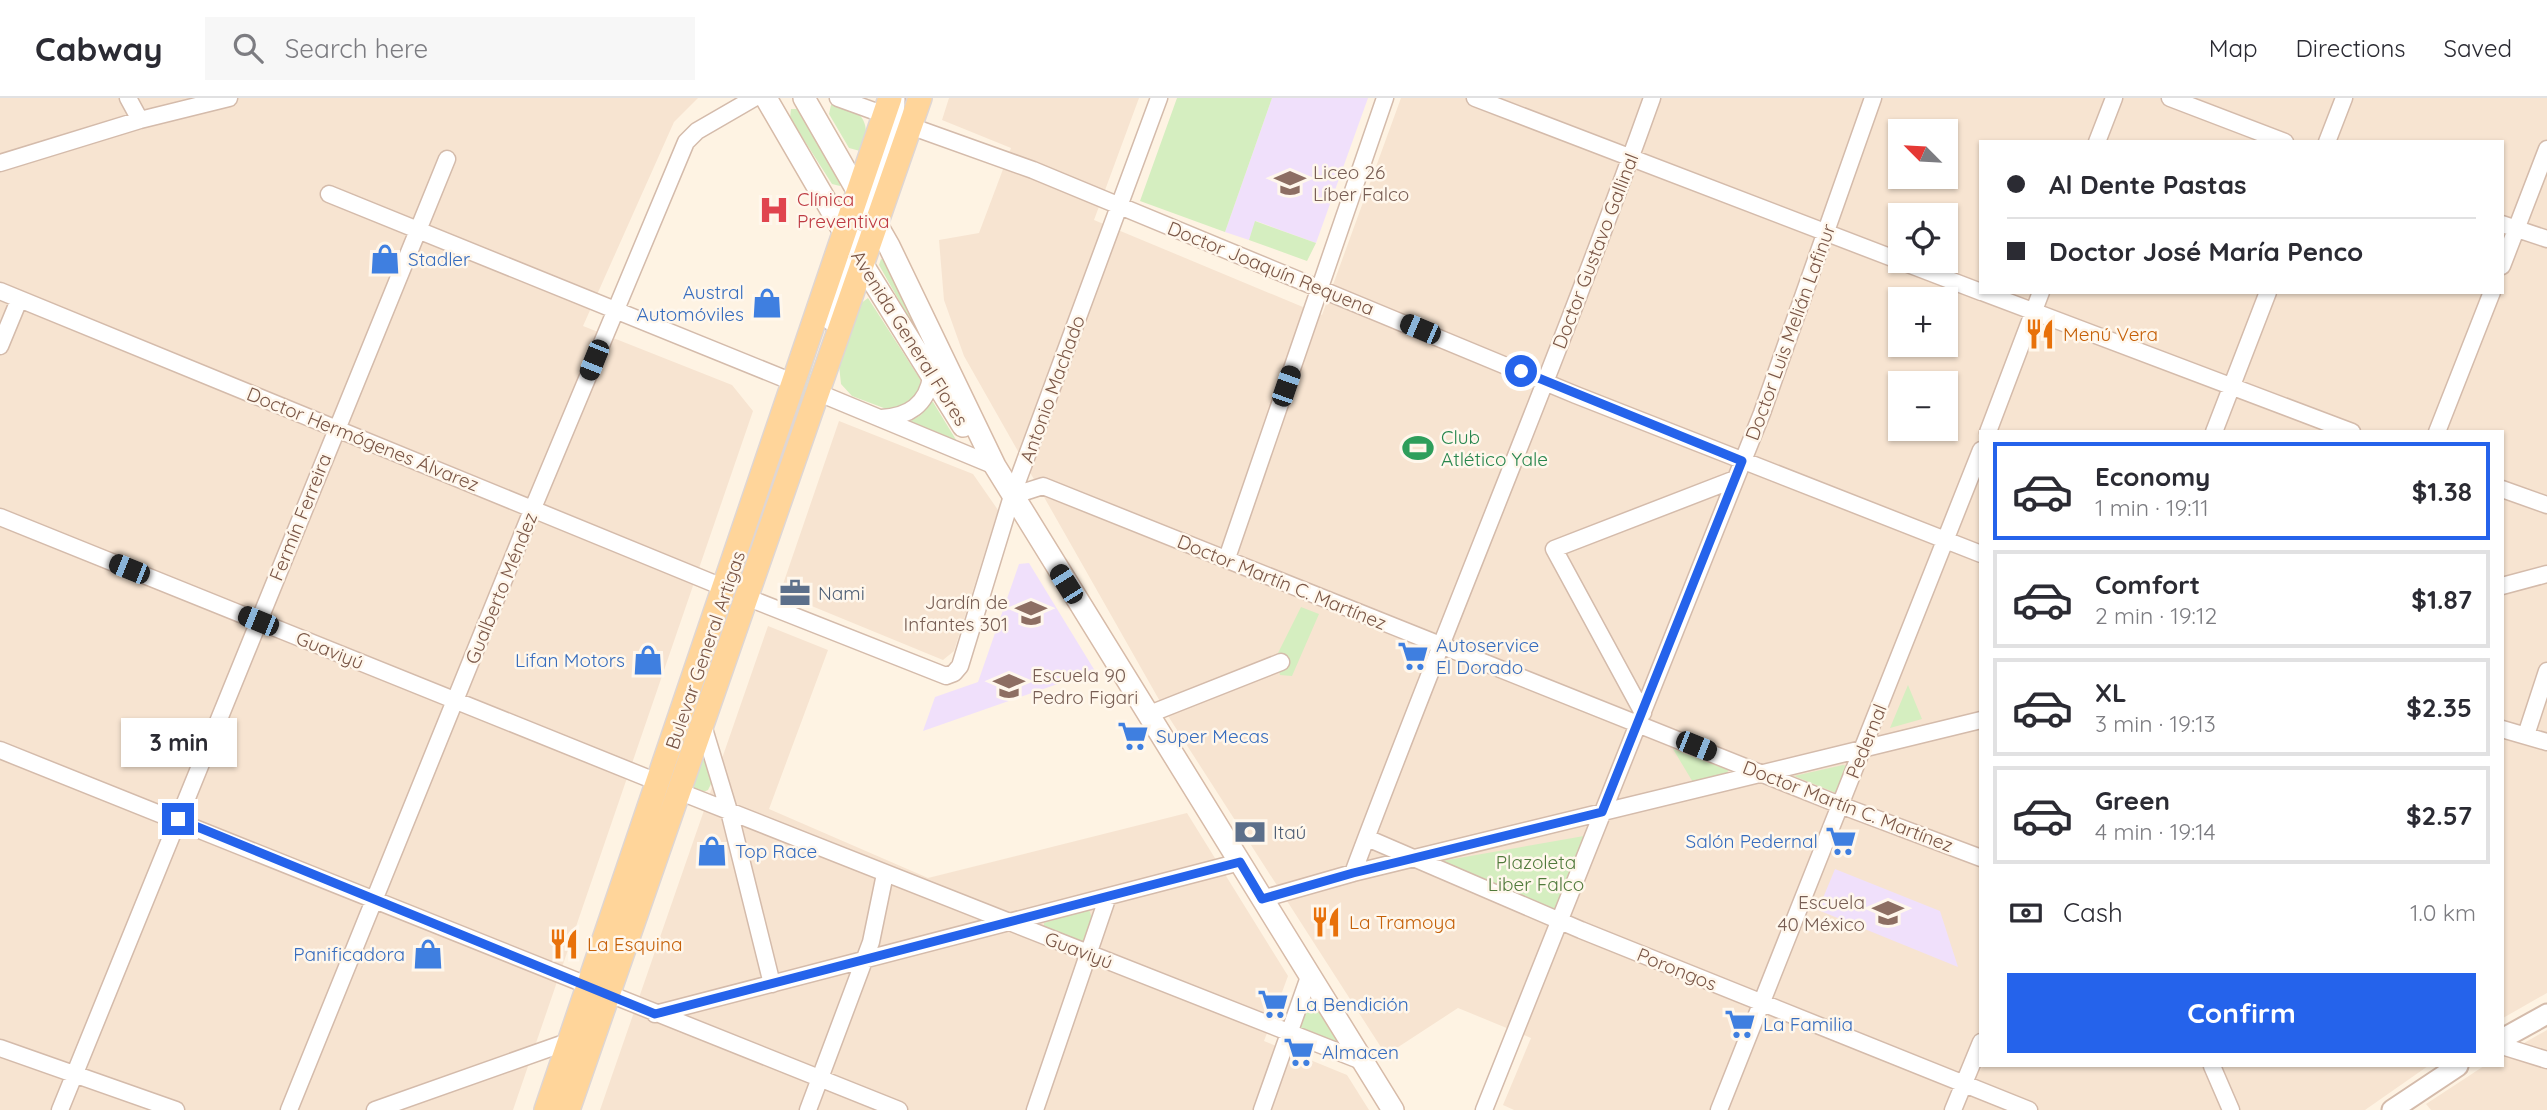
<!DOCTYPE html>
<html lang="en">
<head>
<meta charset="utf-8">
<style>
  body { margin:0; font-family:Quicksand,sans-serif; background:#f7f7f7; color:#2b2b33; height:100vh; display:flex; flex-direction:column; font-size:26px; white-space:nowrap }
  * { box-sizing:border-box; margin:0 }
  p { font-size:23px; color:#7c7c81 }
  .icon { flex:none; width:38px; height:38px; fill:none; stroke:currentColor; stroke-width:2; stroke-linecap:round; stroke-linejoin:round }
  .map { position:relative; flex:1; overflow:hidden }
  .details { position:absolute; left:1979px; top:332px; width:525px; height:637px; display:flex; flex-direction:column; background:#fff; border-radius:0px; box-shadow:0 2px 5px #0004 }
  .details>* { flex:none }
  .top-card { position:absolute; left:1979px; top:42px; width:525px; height:154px; border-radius:0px; box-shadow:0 2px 5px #0004; display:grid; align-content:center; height:154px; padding:0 28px; background:#fff }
  .needle { width:46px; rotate:294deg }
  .fabs { position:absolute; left:1888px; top:21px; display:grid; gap:14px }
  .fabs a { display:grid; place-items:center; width:70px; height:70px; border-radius:0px; background:#fff; box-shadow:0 2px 5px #0004; font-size:35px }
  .end { position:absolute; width:32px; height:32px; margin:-16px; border:9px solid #2563eb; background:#fff; box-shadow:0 0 0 4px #fff }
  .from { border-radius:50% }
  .bubble { position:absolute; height:49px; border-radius:0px; background:#fff; box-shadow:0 2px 5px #0004; font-size:23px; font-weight:800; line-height:49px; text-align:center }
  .car { position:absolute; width:21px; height:42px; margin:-21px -10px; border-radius:9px; box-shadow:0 0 5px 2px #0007; background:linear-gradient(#222 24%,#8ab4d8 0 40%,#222 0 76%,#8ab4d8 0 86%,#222 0) }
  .top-card b { display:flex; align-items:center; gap:24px; height:66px; font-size:26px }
  .top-card b+b { border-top:2px solid #e1e1e2 }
  .top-card i { width:18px; height:18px; background:#2b2b33 }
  ul { padding:12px 0 0; list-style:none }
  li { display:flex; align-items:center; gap:21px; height:98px; margin:0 14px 10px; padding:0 14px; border:4px solid #e1e1e2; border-radius:0px }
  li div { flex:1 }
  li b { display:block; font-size:26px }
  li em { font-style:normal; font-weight:800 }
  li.active { border-color:#2563eb }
  li>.icon { width:63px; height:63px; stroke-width:1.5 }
  .pay { display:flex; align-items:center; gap:18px; height:77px; padding:0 28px; font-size:26px }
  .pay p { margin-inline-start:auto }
  .cta { display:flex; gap:14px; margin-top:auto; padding:14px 28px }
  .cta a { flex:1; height:80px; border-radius:0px; background:#2563eb; color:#fff; font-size:28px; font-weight:800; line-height:80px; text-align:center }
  header { display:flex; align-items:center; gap:42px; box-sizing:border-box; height:98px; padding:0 35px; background:#fff; border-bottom:2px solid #e1e1e2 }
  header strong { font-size:33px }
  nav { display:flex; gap:38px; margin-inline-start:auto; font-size:24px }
  .search { width:490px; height:63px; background:#f7f7f7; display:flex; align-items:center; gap:18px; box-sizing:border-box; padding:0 24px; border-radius:0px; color:#7c7c81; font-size:26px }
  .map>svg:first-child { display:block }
  .residential { fill:#f7e4d1; fill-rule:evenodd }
  .education { fill:#f0e0fb }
  .green { fill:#d5eec0 }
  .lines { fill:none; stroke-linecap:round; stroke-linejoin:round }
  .minor-casing { stroke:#d4bbab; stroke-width:19 }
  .tertiary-casing { stroke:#d4bbab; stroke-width:23 }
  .secondary-casing { stroke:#d7bba8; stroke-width:24 }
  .primary-casing { stroke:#dfd6d3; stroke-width:26 }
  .minor { stroke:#fff; stroke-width:16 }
  .tertiary { stroke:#fff; stroke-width:19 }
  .secondary { stroke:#fff; stroke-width:21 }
  .primary { stroke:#ffd59a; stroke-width:23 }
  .route { stroke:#2563eb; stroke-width:9 }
  .labels { text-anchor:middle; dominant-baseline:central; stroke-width:5; stroke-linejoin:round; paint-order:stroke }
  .education-label { font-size:19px; fill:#785e54; stroke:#fff7ec; text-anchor:start }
  .health-label { font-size:19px; fill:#be3a42; stroke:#fff7ec; text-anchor:start }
  .street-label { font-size:19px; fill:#7a5646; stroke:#fff7ec }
  .shop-label { font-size:19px; fill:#366cbe; stroke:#fff7ec; text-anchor:start }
  .food-label { font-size:19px; fill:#c56008; stroke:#fff7ec; text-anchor:start }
  .leisure-label { font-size:19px; fill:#27864d; stroke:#fff7ec; text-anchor:start }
  .service-label { font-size:19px; fill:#4e5e75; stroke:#fff7ec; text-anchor:start }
  .park-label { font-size:19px; fill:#507a3b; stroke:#fff7ec }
</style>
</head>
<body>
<header>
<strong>Cabway</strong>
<div class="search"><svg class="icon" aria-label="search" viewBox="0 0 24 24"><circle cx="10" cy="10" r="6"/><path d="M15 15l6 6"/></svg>Search here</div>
<nav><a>Map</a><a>Directions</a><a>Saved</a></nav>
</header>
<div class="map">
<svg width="2547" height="1012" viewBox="0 0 2547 1012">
  <rect width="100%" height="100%" fill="#fef3e3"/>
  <path class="residential" d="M0,0H698L674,24L583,228L732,287L753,313L513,1012H0Z
    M949,0H1139L1094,122L1322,217L1401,0H2547V895L2503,920L2502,334H1981V968H2428L2365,1012H1514L1503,1007L1531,940L1458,910L1386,957L1170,621L964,258L944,202L939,142L979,135L1011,50L942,22ZM1900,33H1946V79H1900ZM1981,44H2502V194H1981ZM1900,117H1946V163H1900ZM1900,201H1946V247H1900ZM1900,285H1946V331H1900Z
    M839,323L973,376L998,412L954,553L943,562L780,495Z
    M768,528L828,552L769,711L928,780L1187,715L1288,878L1264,943L1347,977L1369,1012H600Z
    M2547,932V1012H2431L2426,1006L2484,968H2502L2503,957Z"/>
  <path class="education" d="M1272,0H1368L1316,145L1256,123L1249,142L1225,134Z
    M1029,465L1095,573L923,633L935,599L978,584L1019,466Z
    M1835,771L1940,813L1958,869L1818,812Z"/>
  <path class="green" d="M1177,0H1272L1225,134L1140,103Z
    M831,7C860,6 875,27 860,53L849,50L829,16Z
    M791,11H799L843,84L840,88L832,86L790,20Z
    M1255,123L1316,145L1307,163L1249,142Z
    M881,161L885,162L936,268L879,167Z
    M844,164L783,366L602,884L741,480Z
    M868,200L920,281L921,290L913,307L889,312L852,298L841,286L839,267L860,206Z
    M929,304H933L958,345L907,325L921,317Z
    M1301,509L1319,516L1292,578L1280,577L1276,559Z
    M1908,587L1922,621L1890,630Z
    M1673,651L1728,672L1727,678L1694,686Z
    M703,655L712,684L708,692L701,695L692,688Z
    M1843,667L1847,668L1836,695L1794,678Z
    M1584,738L1554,815L1436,764Z
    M1089,811L1092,821L1085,846L1044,829V825Z
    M1310,899L1343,950L1297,930Z"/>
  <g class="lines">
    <g class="minor-casing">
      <path id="minor" d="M128,0L140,22
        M838,0L885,17
        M1475,0L1981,194
        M2170,0L2285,44
        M910,28L1033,72L1576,297L1981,456
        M2097,44L2114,0
        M2327,44L2344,0
        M0,65L140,22L229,0
        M329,96L795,285
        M2502,126L2547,141
        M2502,168L2547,51
        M0,193L725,490
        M1982,194L2352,334
        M0,248L19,202
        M819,295L995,368
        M881,320C908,319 927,307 931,279
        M1988,334L2041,194
        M2214,334L2268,194
        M2437,334L2492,194
        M2502,391L2547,407
        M1012,398L1043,388L1840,707L1981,760
        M0,419L660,685
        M1227,460L1385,0
        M2502,488L2547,476
        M746,499L946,578L954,575L960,568L1012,398L1159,0
        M1643,615L1554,451L1735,381
        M1147,617L1281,564
        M702,624L729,713L772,886
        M2502,631L2547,644
        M2526,637L2547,573
        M0,652L899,1012
        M678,693L1364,964
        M1367,740L1581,832L2029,1012
        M1353,775C1450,516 1559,261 1652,0
        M1262,801L1353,775L1981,622
        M655,916L1240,764
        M2502,948L2547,962
        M0,950L176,1012
        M2212,968L2231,1012
        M60,1012L447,61
        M289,1012L533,410L686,44L697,33L754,0
        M375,1012L570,943
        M808,1012L871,844L885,776
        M1035,1012L1107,801
        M1262,1012L1310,876
        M1484,1012L1762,315L1873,0
        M1719,1012L1981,352
        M1953,1012L1981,944"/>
    </g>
    <g class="tertiary-casing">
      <path id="tertiary" d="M2502,941L2547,916
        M2392,1012L2458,968"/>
    </g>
    <g class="secondary-casing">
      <path id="secondary" d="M766,0L863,167L963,328
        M804,0L889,148L995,368L1393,1012
        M868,113L892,29L894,2
        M832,222L856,142"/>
    </g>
    <g class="primary-casing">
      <path id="primary" d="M546,1012L890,0
        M568,1012L920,0"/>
    </g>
    <use href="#minor" class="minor"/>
    <use href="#tertiary" class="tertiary"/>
    <use href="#secondary" class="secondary"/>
    <use href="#primary" class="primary"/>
  </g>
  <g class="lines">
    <path class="route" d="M178,721L655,916L1240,764L1262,801L1353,775L1602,714L1742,363L1521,273"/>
  </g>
  <defs>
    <g id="school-bare" transform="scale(2.415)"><path d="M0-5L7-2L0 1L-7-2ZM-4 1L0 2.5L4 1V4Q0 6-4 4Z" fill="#8d6e63" stroke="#fff7ec" stroke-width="2.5" paint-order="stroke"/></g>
    <g id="hospital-bare" transform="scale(2.415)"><path d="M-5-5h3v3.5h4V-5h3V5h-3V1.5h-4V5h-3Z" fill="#e0444e" stroke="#fff7ec" stroke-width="2.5" paint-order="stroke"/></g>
    <g id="shop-bare" transform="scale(2.415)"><path d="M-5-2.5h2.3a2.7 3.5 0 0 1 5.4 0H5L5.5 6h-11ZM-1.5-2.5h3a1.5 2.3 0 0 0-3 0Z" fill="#3f7fe0" stroke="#fff7ec" stroke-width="2.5" paint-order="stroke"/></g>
    <g id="restaurant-bare" transform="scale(2.415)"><path d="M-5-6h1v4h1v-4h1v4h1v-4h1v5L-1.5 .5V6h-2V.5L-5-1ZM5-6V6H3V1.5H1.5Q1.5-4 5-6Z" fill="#e8710a" stroke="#fff7ec" stroke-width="2.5" paint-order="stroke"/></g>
    <g id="stadium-bare" transform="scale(2.415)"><path d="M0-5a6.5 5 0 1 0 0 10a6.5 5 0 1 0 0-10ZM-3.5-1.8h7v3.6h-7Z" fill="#2e9e5b" stroke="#fff7ec" stroke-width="2.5" paint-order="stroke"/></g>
    <g id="office-bare" transform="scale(2.415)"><path d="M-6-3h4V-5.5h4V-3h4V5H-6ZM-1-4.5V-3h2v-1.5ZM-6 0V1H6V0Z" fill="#5c6f8a" stroke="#fff7ec" stroke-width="2.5" paint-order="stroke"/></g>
    <g id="supermarket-bare" transform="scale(2.415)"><path d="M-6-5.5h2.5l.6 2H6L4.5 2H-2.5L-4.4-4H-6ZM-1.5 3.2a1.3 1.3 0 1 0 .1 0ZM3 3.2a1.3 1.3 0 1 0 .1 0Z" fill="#3f7fe0" stroke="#fff7ec" stroke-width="2.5" paint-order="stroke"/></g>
    <g id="bank-bare" transform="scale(2.415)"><path d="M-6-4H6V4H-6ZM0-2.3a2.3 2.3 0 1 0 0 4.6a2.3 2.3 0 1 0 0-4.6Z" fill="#5c6f8a" stroke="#fff7ec" stroke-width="2.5" paint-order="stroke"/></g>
  </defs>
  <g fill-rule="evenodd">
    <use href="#school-bare" x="1290" y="85"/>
    <use href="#hospital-bare" x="774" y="112"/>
    <use href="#shop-bare" x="385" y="161"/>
    <use href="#shop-bare" x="767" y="205"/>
    <use href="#restaurant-bare" x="2040" y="236"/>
    <use href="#stadium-bare" x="1418" y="350"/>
    <use href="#office-bare" x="795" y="495"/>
    <use href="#school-bare" x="1031" y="515"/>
    <use href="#supermarket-bare" x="1413" y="558"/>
    <use href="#shop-bare" x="648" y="562"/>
    <use href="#school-bare" x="1009" y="588"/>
    <use href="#supermarket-bare" x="1133" y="638"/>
    <use href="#bank-bare" x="1250" y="734"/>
    <use href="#supermarket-bare" x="1841" y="743"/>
    <use href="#shop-bare" x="712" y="753"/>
    <use href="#school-bare" x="1888" y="815"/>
    <use href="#restaurant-bare" x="1326" y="824"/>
    <use href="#restaurant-bare" x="564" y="846"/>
    <use href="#shop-bare" x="428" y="856"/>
    <use href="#supermarket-bare" x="1273" y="906"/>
    <use href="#supermarket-bare" x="1740" y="926"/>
    <use href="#supermarket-bare" x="1299" y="954"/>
  </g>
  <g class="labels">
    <g class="education-label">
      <text x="1313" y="74">Liceo 26<tspan x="1313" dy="22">Líber Falco</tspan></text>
      <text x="1008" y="504" text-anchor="end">Jardín de<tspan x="1008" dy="22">Infantes 301</tspan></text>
      <text x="1032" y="577">Escuela 90<tspan x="1032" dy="22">Pedro Figari</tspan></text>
      <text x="1865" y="804" text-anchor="end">Escuela<tspan x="1865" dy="22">40 México</tspan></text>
    </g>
    <g class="health-label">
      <text x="797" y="101">Clínica<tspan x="797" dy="22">Preventiva</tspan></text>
    </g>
    <g class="street-label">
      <text transform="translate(1595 153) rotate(-69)">Doctor Gustavo Gallinal</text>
      <text transform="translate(1271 170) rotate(22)">Doctor Joaquín Requena</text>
      <text transform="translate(1790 234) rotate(-70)">Doctor Luis Melián Lafinur</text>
      <text transform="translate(910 240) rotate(58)">Avenida General Flores</text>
      <text transform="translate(1052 291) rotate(-70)">Antonio Machado</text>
      <text transform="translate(363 341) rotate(22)">Doctor Hermógenes Álvarez</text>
      <text transform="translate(300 419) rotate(-68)">Fermín Ferreira</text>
      <text transform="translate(1282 484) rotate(22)">Doctor Martín C. Martínez</text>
      <text transform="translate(501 490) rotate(-68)">Gualberto Méndez</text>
      <text transform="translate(330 552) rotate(22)">Guaviyú</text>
      <text transform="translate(705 552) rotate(-71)">Bulevar General Artigas</text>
      <text transform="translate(1866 643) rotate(-68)">Pedernal</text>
      <text transform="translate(1848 708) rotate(21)">Doctor Martín C. Martínez</text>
      <text transform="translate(1079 852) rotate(21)">Guaviyú</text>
      <text transform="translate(1677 871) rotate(22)">Porongos</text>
    </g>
    <g class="shop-label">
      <text x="408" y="161">Stadler</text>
      <text x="744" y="194" text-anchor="end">Austral<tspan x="744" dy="22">Automóviles</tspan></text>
      <text x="1436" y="547">Autoservice<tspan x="1436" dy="22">El Dorado</tspan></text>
      <text x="625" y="562" text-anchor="end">Lifan Motors</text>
      <text x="1156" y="638">Super Mecas</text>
      <text x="1818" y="743" text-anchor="end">Salón Pedernal</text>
      <text x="735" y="753">Top Race</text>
      <text x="405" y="856" text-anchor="end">Panificadora</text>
      <text x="1296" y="906">La Bendición</text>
      <text x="1763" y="926">La Familia</text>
      <text x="1322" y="954">Almacen</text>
    </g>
    <g class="food-label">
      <text x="2063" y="236">Menú Vera</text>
      <text x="1349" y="824">La Tramoya</text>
      <text x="587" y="846">La Esquina</text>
    </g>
    <g class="leisure-label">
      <text x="1441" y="339">Club<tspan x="1441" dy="22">Atlético Yale</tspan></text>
    </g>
    <g class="service-label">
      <text x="818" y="495">Nami</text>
      <text x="1273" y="734">Itaú</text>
    </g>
    <g class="park-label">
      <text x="1536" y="764">Plazoleta<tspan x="1536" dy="22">Liber Falco</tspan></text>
    </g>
  </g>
</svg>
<div class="fabs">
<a><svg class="needle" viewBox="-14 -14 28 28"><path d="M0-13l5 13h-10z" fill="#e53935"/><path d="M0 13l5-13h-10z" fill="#7c7c81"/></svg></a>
<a><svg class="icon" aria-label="locate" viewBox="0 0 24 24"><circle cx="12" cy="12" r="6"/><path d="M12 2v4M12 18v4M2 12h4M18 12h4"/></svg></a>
<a>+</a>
<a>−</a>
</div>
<i class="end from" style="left:1521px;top:273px"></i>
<i class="end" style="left:178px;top:721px"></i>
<div class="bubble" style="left:121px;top:620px;width:116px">3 min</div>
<i class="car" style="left:1420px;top:231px;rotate:293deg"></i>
<i class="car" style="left:594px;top:262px;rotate:202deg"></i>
<i class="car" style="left:1286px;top:288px;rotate:19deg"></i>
<i class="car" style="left:129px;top:471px;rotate:292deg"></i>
<i class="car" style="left:1066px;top:486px;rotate:328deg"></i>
<i class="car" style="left:258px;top:523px;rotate:292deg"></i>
<i class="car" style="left:1696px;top:648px;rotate:112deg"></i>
<div class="top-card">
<b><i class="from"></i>Al Dente Pastas</b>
<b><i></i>Doctor José María Penco</b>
</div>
<section class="details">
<ul>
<li class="active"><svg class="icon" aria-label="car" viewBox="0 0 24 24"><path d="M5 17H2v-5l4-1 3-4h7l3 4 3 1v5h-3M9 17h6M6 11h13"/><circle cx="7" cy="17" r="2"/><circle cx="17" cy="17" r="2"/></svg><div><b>Economy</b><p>1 min · 19:11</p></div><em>$1.38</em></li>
<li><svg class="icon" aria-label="car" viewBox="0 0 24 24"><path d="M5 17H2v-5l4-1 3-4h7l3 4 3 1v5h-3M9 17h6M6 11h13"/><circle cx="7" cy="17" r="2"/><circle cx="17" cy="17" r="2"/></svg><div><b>Comfort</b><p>2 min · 19:12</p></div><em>$1.87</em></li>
<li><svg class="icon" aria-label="car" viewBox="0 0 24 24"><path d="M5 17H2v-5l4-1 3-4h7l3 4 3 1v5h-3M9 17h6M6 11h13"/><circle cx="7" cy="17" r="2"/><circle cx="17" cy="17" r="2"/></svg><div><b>XL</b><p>3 min · 19:13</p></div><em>$2.35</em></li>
<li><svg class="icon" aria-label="car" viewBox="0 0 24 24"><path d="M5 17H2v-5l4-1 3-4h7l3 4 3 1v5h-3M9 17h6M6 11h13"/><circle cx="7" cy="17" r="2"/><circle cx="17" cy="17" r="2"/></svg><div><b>Green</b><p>4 min · 19:14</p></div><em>$2.57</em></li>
</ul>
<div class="pay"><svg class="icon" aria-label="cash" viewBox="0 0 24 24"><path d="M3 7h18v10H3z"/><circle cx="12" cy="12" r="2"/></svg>Cash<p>1.0 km</p></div>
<div class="cta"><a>Confirm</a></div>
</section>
</div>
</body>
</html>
